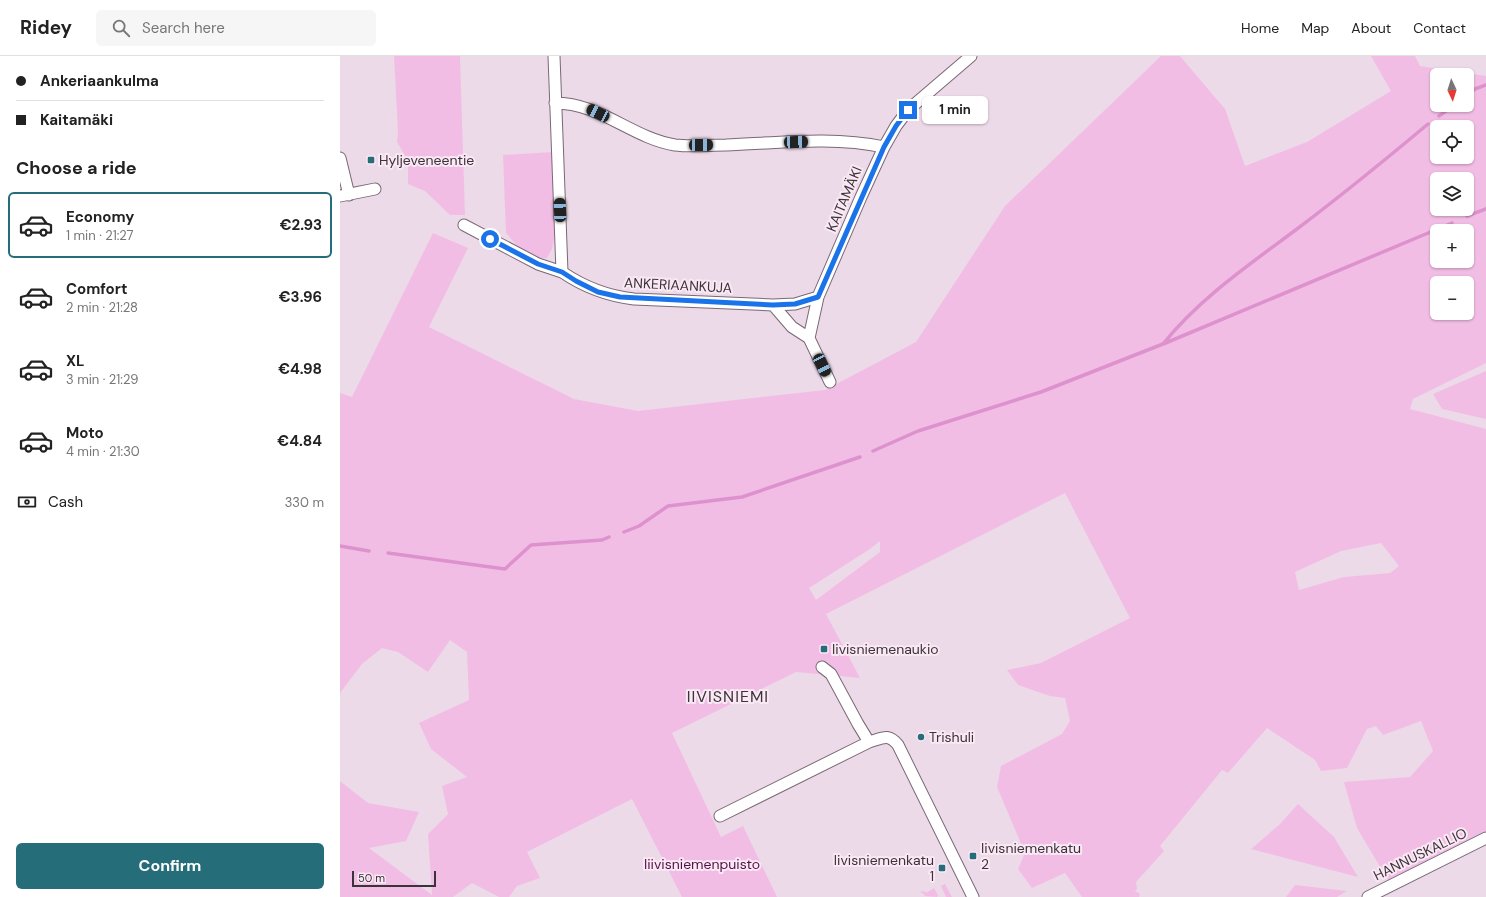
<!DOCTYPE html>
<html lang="en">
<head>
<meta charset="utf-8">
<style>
  body { margin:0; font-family:"DM Sans",sans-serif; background:#f6f6f6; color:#222; height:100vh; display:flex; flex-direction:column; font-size:15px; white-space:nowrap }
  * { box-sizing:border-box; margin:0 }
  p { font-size:13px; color:#767676 }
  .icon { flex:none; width:22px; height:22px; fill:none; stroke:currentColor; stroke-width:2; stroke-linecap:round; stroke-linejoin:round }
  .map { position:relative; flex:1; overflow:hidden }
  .details { display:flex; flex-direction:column; background:#fff; width:340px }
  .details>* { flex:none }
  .top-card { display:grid; align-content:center; height:88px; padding:0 16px; background:#fff }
  .needle { width:26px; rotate:176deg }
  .fabs { position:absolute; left:1090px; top:12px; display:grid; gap:8px }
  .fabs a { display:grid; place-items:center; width:44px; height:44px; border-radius:6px; background:#fff; box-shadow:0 1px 3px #0004; font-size:20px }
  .scale { position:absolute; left:12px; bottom:10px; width:84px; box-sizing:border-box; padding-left:4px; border:2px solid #3a3338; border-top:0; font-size:11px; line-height:14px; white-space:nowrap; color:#3a3338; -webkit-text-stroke:3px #fae8f5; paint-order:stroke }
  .end { position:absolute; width:18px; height:18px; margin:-9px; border:5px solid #1a73e8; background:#fff; box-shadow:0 0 0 2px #fff }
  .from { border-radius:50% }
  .bubble { position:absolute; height:28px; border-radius:6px; background:#fff; box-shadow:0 1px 3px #0004; font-size:13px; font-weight:700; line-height:28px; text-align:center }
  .car { position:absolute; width:12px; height:24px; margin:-12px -6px; border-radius:5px; box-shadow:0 0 3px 1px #0007; background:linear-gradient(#222 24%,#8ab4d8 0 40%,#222 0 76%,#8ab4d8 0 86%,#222 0) }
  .top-card b { display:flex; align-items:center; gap:14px; height:38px; font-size:15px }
  .top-card b+b { border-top:1px solid #e0e0e0 }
  .top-card i { width:10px; height:10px; background:#222 }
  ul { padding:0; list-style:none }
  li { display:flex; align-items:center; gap:12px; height:66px; margin:0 8px 6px; padding:0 8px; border:2px solid transparent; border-radius:6px }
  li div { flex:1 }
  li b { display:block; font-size:15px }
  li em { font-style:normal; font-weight:700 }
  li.selected { border-color:#256d78 }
  li>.icon { width:36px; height:36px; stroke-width:1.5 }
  h2 { padding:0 16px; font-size:18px; line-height:48px }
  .pay { display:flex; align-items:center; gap:10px; height:44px; padding:0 16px; font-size:15px }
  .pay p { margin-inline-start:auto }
  .button { display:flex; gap:8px; margin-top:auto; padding:8px 16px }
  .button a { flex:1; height:46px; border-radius:6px; background:#256d78; color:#fff; font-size:16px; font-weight:700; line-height:46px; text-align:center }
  header { display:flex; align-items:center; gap:24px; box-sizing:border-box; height:56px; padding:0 20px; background:#fff; border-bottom:1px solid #e0e0e0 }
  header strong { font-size:19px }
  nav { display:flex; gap:22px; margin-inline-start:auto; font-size:14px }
  .search { width:280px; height:36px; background:#f6f6f6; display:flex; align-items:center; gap:10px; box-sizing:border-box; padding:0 14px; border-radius:6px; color:#767676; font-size:15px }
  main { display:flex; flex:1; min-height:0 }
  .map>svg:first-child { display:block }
  .green { fill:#f2bde5; fill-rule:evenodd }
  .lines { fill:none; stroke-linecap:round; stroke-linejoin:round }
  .stream { stroke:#dd92cd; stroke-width:3.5 }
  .minor-casing { stroke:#796975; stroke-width:13 }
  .minor { stroke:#fff; stroke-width:11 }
  .route { stroke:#1a73e8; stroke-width:5 }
  .poi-dot { fill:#256d78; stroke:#fae8f5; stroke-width:1.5 }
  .labels { text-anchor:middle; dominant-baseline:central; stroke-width:4; stroke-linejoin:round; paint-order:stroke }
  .poi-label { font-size:14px; fill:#3a3338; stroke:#fae8f5; text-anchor:start }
  .street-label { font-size:14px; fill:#3a3338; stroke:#fae8f5 }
  .park-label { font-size:14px; fill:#521048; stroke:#fae8f5 }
  .quarter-label { font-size:16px; letter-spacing:1px; fill:#3a3338; stroke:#fae8f5 }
</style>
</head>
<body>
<header>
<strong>Ridey</strong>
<div class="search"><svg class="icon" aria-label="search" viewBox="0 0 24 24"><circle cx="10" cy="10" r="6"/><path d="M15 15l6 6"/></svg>Search here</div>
<nav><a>Home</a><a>Map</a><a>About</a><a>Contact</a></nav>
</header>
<main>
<section class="details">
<div class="top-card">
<b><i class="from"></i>Ankeriaankulma</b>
<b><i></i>Kaitamäki</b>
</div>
<h2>Choose a ride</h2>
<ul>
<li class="selected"><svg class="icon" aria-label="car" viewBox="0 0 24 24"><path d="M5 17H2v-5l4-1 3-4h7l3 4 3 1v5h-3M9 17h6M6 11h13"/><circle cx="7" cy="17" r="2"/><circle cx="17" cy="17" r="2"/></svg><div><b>Economy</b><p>1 min · 21:27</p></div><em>€2.93</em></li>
<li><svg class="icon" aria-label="car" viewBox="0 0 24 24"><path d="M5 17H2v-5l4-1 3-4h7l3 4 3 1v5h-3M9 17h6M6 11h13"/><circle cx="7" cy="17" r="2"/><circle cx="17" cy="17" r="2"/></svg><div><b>Comfort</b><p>2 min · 21:28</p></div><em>€3.96</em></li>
<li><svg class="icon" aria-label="car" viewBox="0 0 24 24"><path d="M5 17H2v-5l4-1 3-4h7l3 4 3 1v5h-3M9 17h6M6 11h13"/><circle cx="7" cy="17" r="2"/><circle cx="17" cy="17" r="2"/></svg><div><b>XL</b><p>3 min · 21:29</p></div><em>€4.98</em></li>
<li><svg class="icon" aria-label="car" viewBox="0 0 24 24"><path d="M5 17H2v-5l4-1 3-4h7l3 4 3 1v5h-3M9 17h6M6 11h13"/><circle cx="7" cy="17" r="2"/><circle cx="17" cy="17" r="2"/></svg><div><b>Moto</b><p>4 min · 21:30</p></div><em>€4.84</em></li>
</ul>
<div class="pay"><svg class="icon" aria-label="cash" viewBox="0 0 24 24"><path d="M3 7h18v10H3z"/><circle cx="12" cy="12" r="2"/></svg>Cash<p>330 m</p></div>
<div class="button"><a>Confirm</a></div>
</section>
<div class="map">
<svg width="1146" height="841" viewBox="0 0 1146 841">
  <rect width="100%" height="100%" fill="#eddae8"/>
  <path class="green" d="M54,0H120L125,159H110L85,135L68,128V105L57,86L58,75Z
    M821,0H840L885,53L905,110L967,86L1051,35L1031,0H1075L1080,10L1146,20V307L1073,343L1070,353L1146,373V775L1048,824L1017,772L1004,726L1070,721L1093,695L1081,665L1043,679L1036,670L1027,673L1007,712L981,715L975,704L927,672L888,717L882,714L820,790L824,795L796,826L797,833L795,835L800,838L799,841H742L725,817L692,832L678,813L685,797L657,731L661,710L722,678L730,665L725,642L710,640L678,629L667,614L701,607L790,562L725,437L486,558L520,622L456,616L332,677L381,781L403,770L437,841H342L292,743L187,796L200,822L177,830L169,841H159L132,827L113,841H0V725L28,747L79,756L66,785L29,792L92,839L88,778L108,758L102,730L127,721L91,693L79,667L129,644L127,596L110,584L88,616L58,596L42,592L22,608L0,637V337L12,341L93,177L128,192L89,271L234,343L298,355L485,334L576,286L665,150ZM1097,19H1127V49H1097ZM1097,71H1127V101H1097ZM1097,123H1127V153H1097ZM1097,175H1127V205H1097ZM1097,227H1127V257H1097ZM540,485V496L476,544L469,532L530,493ZM1041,487L1059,510L1050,517L1004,521L959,534L955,516L1001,495Z
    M213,96L215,178L212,193L207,202C189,204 176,189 166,177L163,99Z
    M1146,315V363L1102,353L1093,338Z
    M958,748L994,781L1018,821L911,793L940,768Z
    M605,828L612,841H606L601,830Z
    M955,829L1007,835L997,841H946Z
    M594,832L598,839L597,841L585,840L584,838L580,836L584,835L586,837Z"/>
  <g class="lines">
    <path class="stream" d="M1127,39L1135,33L1146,29
      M1099,60L1114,49
      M1127,160L1146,153
      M823,288C860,242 910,208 957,173C1002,139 1045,104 1088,68
      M533,395L578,375L701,336L828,286L1112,167
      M284,476L299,470L328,450L402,441L520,401
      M0,490L29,495
      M48,497L165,513L191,489L262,484L269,481"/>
    <g class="minor-casing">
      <path id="minor" d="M214,0L222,216C244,231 267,240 294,243L433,249L455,248L478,241
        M215,47C260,47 292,82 335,89C351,91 369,89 386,89C438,87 493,80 544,91
        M0,102L9,139
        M0,140L35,133
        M124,169L198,208L222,216
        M433,249L452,271L469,282
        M490,326L469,282L478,241L521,141L544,91L556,70L568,54L631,0
        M482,611L491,618L518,668L529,686
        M380,760L529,686C543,682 548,677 558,689L633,841
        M1028,841L1146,782"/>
    </g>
    <use href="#minor" class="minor"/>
  </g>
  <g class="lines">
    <path class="route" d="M150,183L198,208L222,216L236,225L258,236L280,241L433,249L455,248L478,241L544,91L556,70L568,54"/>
  </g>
  <g class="poi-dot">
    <rect x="27" y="100" width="8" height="8" rx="2"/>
    <rect x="480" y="589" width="8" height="8" rx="2"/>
    <circle cx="581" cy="681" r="4"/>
    <rect x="629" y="796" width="8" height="8" rx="2"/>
    <rect x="598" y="808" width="8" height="8" rx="2"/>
  </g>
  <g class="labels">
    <g class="poi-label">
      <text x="39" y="104">Hyljeveneentie</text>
      <text x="492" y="593">Iivisniemenaukio</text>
      <text x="589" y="681">Trishuli</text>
      <text x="641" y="792">Iivisniemenkatu<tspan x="641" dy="16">2</tspan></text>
      <text x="594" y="804" text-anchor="end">Iivisniemenkatu<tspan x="594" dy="16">1</tspan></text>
    </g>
    <g class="street-label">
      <text transform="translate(504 143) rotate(-67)">KAITAMÄKI</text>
      <text transform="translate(338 229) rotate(3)">ANKERIAANKUJA</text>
      <text transform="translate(1080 798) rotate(-26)">HANNUSKALLIO</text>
    </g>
    <g class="park-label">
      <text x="362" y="808">Iiivisniemenpuisto</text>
    </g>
    <g class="quarter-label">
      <text x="388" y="640">IIVISNIEMI</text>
    </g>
  </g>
</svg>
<div class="fabs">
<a><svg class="needle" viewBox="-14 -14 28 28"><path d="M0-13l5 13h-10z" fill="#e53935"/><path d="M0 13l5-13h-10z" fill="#767676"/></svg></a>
<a><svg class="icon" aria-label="locate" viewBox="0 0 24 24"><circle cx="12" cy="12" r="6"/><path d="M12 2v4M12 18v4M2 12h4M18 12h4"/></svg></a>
<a><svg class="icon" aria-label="layers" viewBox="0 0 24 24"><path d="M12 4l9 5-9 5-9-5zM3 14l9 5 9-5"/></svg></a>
<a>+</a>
<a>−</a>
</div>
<div class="scale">50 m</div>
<i class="end from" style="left:150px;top:183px"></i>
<i class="end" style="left:568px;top:54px"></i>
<div class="bubble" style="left:582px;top:40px;width:66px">1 min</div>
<i class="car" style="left:258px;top:57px;rotate:296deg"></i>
<i class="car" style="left:456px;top:86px;rotate:88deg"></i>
<i class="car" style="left:361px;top:89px;rotate:89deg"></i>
<i class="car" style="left:220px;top:154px;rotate:358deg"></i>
<i class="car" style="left:482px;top:309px;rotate:154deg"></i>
</div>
</main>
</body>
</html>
